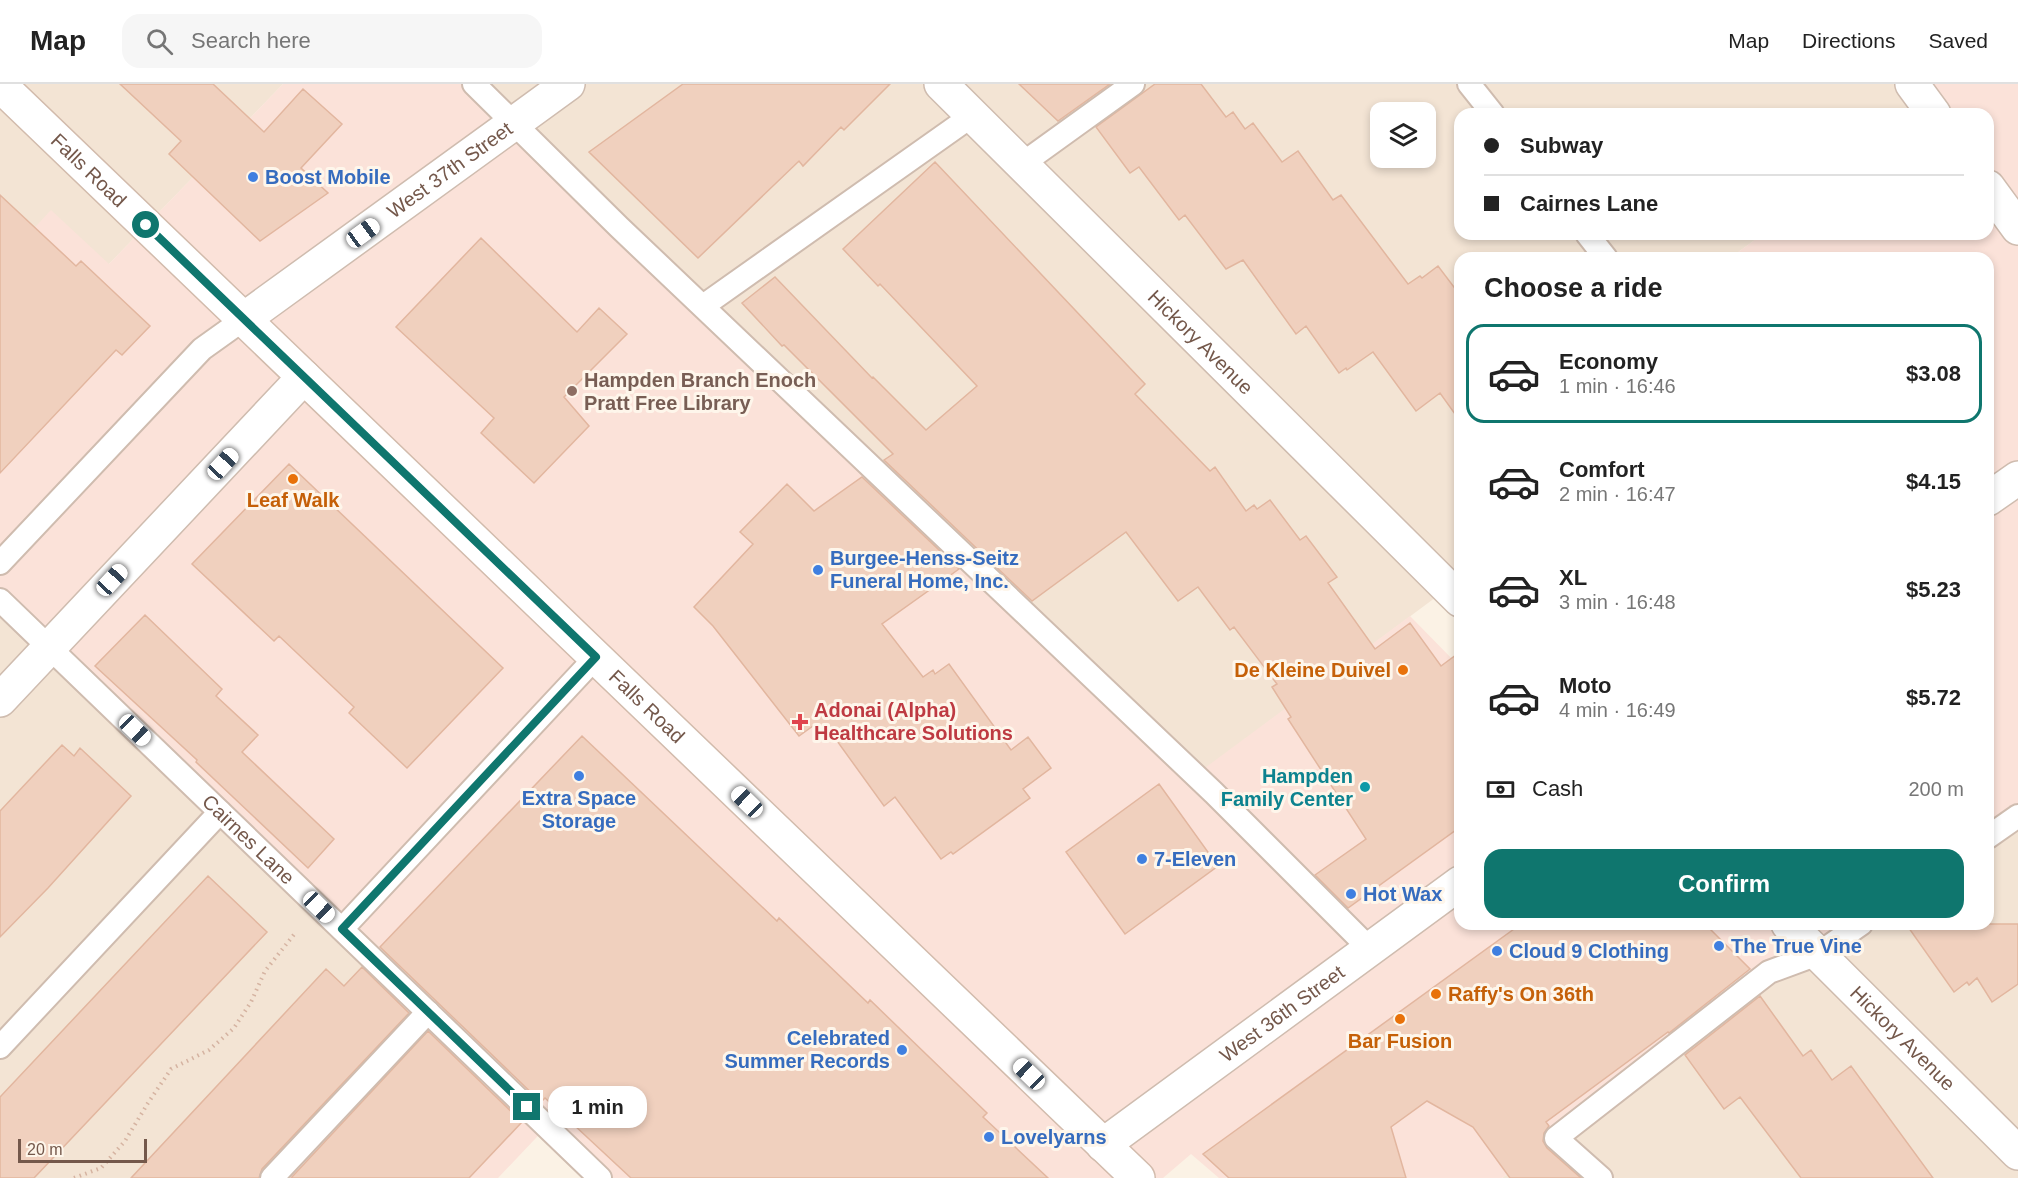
<!DOCTYPE html>
<html lang="en">
<head>
<meta charset="utf-8">
<style>
  body { margin:0; font-family:Helvetica,sans-serif; background:#f6f6f6; color:#222; height:100vh; display:flex; flex-direction:column; font-size:22px; white-space:nowrap }
  * { box-sizing:border-box; margin:0 }
  p { font-size:20px; color:#767676 }
  .icon { flex:none; width:33px; height:33px; fill:none; stroke:currentColor; stroke-width:2; stroke-linecap:round; stroke-linejoin:round }
  .map { position:relative; flex:1; overflow:hidden }
  .side { position:absolute; left:1454px; top:168px; width:540px; height:678px; display:flex; flex-direction:column; background:#fff; border-radius:18px; box-shadow:0 3px 9px #0003 }
  .side>* { flex:none }
  .hud { position:absolute; left:1454px; top:24px; width:540px; height:132px; border-radius:18px; box-shadow:0 3px 9px #0003; display:grid; align-content:center; height:132px; padding:0 30px; background:#fff }
  .controls { position:absolute; left:1370px; top:18px; display:grid; gap:12px }
  .controls a { display:grid; place-items:center; width:66px; height:66px; border-radius:12px; background:#fff; box-shadow:0 3px 9px #0003; font-size:30px }
  .scale { position:absolute; left:18px; bottom:15px; width:129px; box-sizing:border-box; padding-left:6px; border:3px solid #74584b; border-top:0; font-size:16px; line-height:21px; white-space:nowrap; color:#74584b; -webkit-text-stroke:4px #fef6eb; paint-order:stroke }
  .end { position:absolute; width:27px; height:27px; margin:-14px; border:8px solid #0f766e; background:#fff; box-shadow:0 0 0 3px #fff }
  .from { border-radius:50% }
  .bubble { position:absolute; height:42px; border-radius:18px; background:#fff; box-shadow:0 3px 9px #0003; font-size:20px; font-weight:600; line-height:42px; text-align:center }
  .car { position:absolute; width:18px; height:36px; margin:-18px -9px; border-radius:8px; box-shadow:0 0 4px 2px #0007; background:linear-gradient(#fff 24%,#345 0 40%,#fff 0 76%,#345 0 86%,#fff 0) }
  .hud b { display:flex; align-items:center; gap:21px; height:57px; font-size:22px }
  .hud b+b { border-top:2px solid #e0e0e0 }
  .hud i { width:15px; height:15px; background:#222 }
  ul { padding:0; list-style:none }
  li { display:flex; align-items:center; gap:18px; height:99px; margin:0 12px 9px; padding:0 18px; border:3px solid transparent; border-radius:18px }
  li div { flex:1 }
  li b { display:block; font-size:22px }
  li em { font-style:normal; font-weight:600 }
  li.active { border-color:#0f766e }
  li>.icon { width:54px; height:54px; stroke-width:1.5 }
  h2 { padding:0 30px; font-size:27px; line-height:72px }
  .pay { display:flex; align-items:center; gap:15px; height:66px; padding:0 30px; font-size:22px }
  .pay p { margin-inline-start:auto }
  .action { display:flex; gap:12px; margin-top:auto; padding:12px 30px }
  .action a { flex:1; height:69px; border-radius:18px; background:#0f766e; color:#fff; font-size:24px; font-weight:600; line-height:69px; text-align:center }
  header { display:flex; align-items:center; gap:36px; box-sizing:border-box; height:84px; padding:0 30px; background:#fff; border-bottom:2px solid #e0e0e0 }
  header strong { font-size:28px }
  nav { display:flex; gap:33px; margin-inline-start:auto; font-size:21px }
  .search { width:420px; height:54px; background:#f6f6f6; display:flex; align-items:center; gap:15px; box-sizing:border-box; padding:0 21px; border-radius:18px; color:#767676; font-size:22px }
  .map>svg:first-child { display:block }
  .residential { fill:#f3e4d4; fill-rule:evenodd }
  .commercial { fill:#fbe2d9 }
  .building { fill:#f0d0be; stroke:#e2b69f; stroke-width:1.5 }
  .lines { fill:none; stroke-linecap:round; stroke-linejoin:round }
  .service-casing { stroke:#cfbcaf; stroke-width:26 }
  .minor-casing { stroke:#cfbcaf; stroke-width:36 }
  .tertiary-casing { stroke:#cfbcaf; stroke-width:36 }
  .secondary-casing { stroke:#d2bbac; stroke-width:36 }
  .path { stroke:#d5b3a1; stroke-width:4; stroke-dasharray:1.5 4.5; stroke-linecap:butt }
  .service { stroke:#fff; stroke-width:22 }
  .minor { stroke:#fff; stroke-width:33 }
  .tertiary { stroke:#fff; stroke-width:33 }
  .secondary { stroke:#fff; stroke-width:33 }
  .route { stroke:#0f766e; stroke-width:8 }
  .shop-dot { fill:#3f7fe0; stroke:#fef6eb; stroke-width:2 }
  .education-dot { fill:#8d6e63; stroke:#fef6eb; stroke-width:2 }
  .food-dot { fill:#e8710a; stroke:#fef6eb; stroke-width:2 }
  .health-dot { fill:#e0444e; stroke:#fef6eb; stroke-width:2 }
  .culture-dot { fill:#0f9aa8; stroke:#fef6eb; stroke-width:2 }
  .labels { text-anchor:middle; dominant-baseline:central; stroke-width:6; stroke-linejoin:round; paint-order:stroke }
  .street-label { font-size:20px; fill:#74584b; stroke:#fef6eb }
  .shop-label { font-size:20px; font-weight:bold; fill:#366cbe; stroke:#fef6eb; text-anchor:start }
  .education-label { font-size:20px; font-weight:bold; fill:#785e54; stroke:#fef6eb; text-anchor:start }
  .food-label { font-size:20px; font-weight:bold; fill:#c56008; stroke:#fef6eb }
  .health-label { font-size:20px; font-weight:bold; fill:#be3a42; stroke:#fef6eb; text-anchor:start }
  .culture-label { font-size:20px; font-weight:bold; fill:#0d838f; stroke:#fef6eb; text-anchor:end }
</style>
</head>
<body>
<header>
<strong>Map</strong>
<div class="search"><svg class="icon" aria-label="search" viewBox="0 0 24 24"><circle cx="10" cy="10" r="6"/><path d="M15 15l6 6"/></svg>Search here</div>
<nav><a>Map</a><a>Directions</a><a>Saved</a></nav>
</header>
<div class="map">
<svg width="2018" height="1094" viewBox="0 0 2018 1094">
  <rect width="100%" height="100%" fill="#fbf2e5"/>
  <path class="residential" d="M0,0H283L109,180L0,181Z
    M484,0H1909L1929,30H1460V150H1763L1730,174H1460L1459,496L1194,693ZM1380,28H1425V74H1380Z
    M0,531L220,728L411,935L266,1094H0Z
    M2018,725V1094H1502L1857,840H1988V747Z"/>
  <path class="commercial" d="M283,0H484L1194,692L1410,532L1459,582L1460,840H1857L1502,1094H1219L1191,1070L1163,1094H613L553,1036L498,1094H266L411,935L220,728L0,531V181L51,126L109,180Z
    M1909,0H2018V725L1988,747V174H1730L1763,150H1988V30H1929Z"/>
  <path class="building" d="M120,0H213L264,48L303,5L342,40L301,84L328,109L260,157L169,70L181,57Z
    M683,0H890L844,46L841,43L803,82L799,77L698,174L589,68Z
    M1019,0H1110L1058,37Z
    M1155,0H1201L1226,33L1233,28L1245,45L1253,39L1282,78L1298,67L1333,116L1341,111L1408,200L1420,192L1422,194L1438,182L1460,211V337L1440,309L1416,327L1373,268L1347,286L1346,284L1339,289L1306,242L1296,250L1243,176L1226,185L1185,131L1179,136L1139,83L1130,89L1096,43Z
    M935,78L1145,300L1135,310L1210,387L1215,383L1246,427L1254,421L1257,425L1270,416L1300,456L1306,452L1337,493L1328,499L1375,565L1410,539L1441,582L1460,568V743L1348,824L1315,791L1366,755L1288,635L1291,633L1272,603L1277,600L1234,543L1230,546L1198,503L1178,517L1126,448L1032,517L884,376L893,370L784,261L782,262L742,219L775,193L872,294L873,293L926,346L977,302L880,200L878,202L843,165Z
    M0,111L76,182L81,177L150,242L122,271L116,266L0,389Z
    M481,154L577,248L599,224L627,250L564,313L589,342L534,399L481,349L494,334L396,243Z
    M289,380L503,584L407,684L349,629L354,623L279,552L274,557L192,480Z
    M862,393L959,485L882,540L923,593L933,586L935,590L949,580L1011,666L1028,653L1051,684L1023,705L1030,714L953,770L951,768L941,775L895,713L884,722L827,643L819,649L813,642L799,652L713,542L694,523L753,460L740,448L787,400L814,427Z
    M145,531L222,605L216,612L258,651L242,668L334,755L308,784L196,678L197,676L95,582Z
    M582,652L777,837L779,834L868,919L870,916L987,1029L983,1033L1048,1094H631L545,1014L541,1018L380,863Z
    M62,661L74,672L80,664L131,712L48,804L0,853V727Z
    M1159,700L1218,782L1125,850L1066,768Z
    M208,792L267,848L34,1094H0V1013Z
    M1521,840H1705L1750,885L1669,949L1668,948L1546,1038L1549,1042L1544,1049L1543,1057L1547,1064L1581,1094H1510L1473,1043L1427,1017L1391,1043L1406,1094H1229L1203,1070Z
    M1906,840H2018V900L1992,918L1977,894L1969,901L1967,898L1954,908Z
    M362,883L409,929L262,1085L259,1094H131L326,885L344,902Z
    M1760,912L1803,972L1811,966L1832,996L1851,982L1933,1094H1801L1740,1013L1724,1025L1685,971Z
    M428,947L522,1038L469,1094H291Z"/>
  <g class="lines">
    <g class="service-casing">
      <g id="service">
        <path d="M474,0L619,143L1214,709L1370,865"/>
        <path d="M1469,0L1493,30"/>
        <path d="M1022,80L1133,0"/>
        <path d="M1587,150L1606,174"/>
        <path d="M703,222L973,31"/>
        <path d="M0,479L202,265L244,235"/>
        <path id="s1" d="M0,516L600,1094"/>
        <path d="M1988,753L2018,732"/>
        <path d="M342,845L596,573"/>
        <path d="M0,963L220,728"/>
        <path d="M272,1094L428,928"/>
        <path d="M1601,1094L1556,1054L1769,888L1818,870L1861,840"/>
      </g>
    </g>
    <g class="minor-casing">
      <g id="minor">
        <path id="s2" d="M941,0L1460,516"/>
        <path id="s3" d="M244,235L568,0"/>
        <path d="M0,616L304,293"/>
        <path id="s4" d="M1788,840L2018,1069"/>
      </g>
    </g>
    <g class="tertiary-casing">
      <g id="tertiary">
        <path d="M1912,0L1934,30"/>
        <path d="M1988,103L2018,144"/>
        <path d="M1988,415L2018,394"/>
        <path id="s5" d="M1103,1061L1460,799"/>
      </g>
    </g>
    <g class="secondary-casing">
      <g id="secondary">
        <path id="s6" d="M0,1L1138,1094"/>
      </g>
    </g>
    <path class="path" d="M74,1094L101,1084L125,1057L148,1019L171,985L209,966L234,944L251,918L265,887L296,848"/>
    <use href="#service" class="service"/>
    <use href="#minor" class="minor"/>
    <use href="#tertiary" class="tertiary"/>
    <use href="#secondary" class="secondary"/>
  </g>
  <g class="lines">
    <path class="route" d="M146,141L596,573L342,845L527,1023"/>
  </g>
  <g class="shop-dot">
    <circle cx="253" cy="93" r="6"/>
    <circle cx="818" cy="486" r="6"/>
    <circle cx="579" cy="692" r="6"/>
    <circle cx="1142" cy="775" r="6"/>
    <circle cx="1351" cy="810" r="6"/>
    <circle cx="1719" cy="862" r="6"/>
    <circle cx="1497" cy="867" r="6"/>
    <circle cx="902" cy="966" r="6"/>
    <circle cx="989" cy="1053" r="6"/>
  </g>
  <circle class="education-dot" cx="572" cy="307" r="6"/>
  <g class="food-dot">
    <circle cx="293" cy="395" r="6"/>
    <circle cx="1403" cy="586" r="6"/>
    <circle cx="1436" cy="910" r="6"/>
    <circle cx="1400" cy="935" r="6"/>
  </g>
  <path class="health-dot" d="M797 629h6v6h6v6h-6v6h-6v-6h-6v-6h6z"/>
  <circle class="culture-dot" cx="1365" cy="703" r="6"/>
  <g class="labels">
    <g class="street-label">
      <text stroke="none"><textPath href="#s6" startOffset="123">Falls Road</textPath></text>
      <text stroke="none"><textPath href="#s3" startOffset="254">West 37th Street</textPath></text>
      <text stroke="none"><textPath href="#s2" startOffset="366">Hickory Avenue</textPath></text>
      <text stroke="none"><textPath href="#s6" startOffset="897">Falls Road</textPath></text>
      <text stroke="none"><textPath href="#s1" startOffset="345">Cairnes Lane</textPath></text>
      <text stroke="none"><textPath href="#s5" startOffset="222">West 36th Street</textPath></text>
      <text stroke="none"><textPath href="#s4" startOffset="162">Hickory Avenue</textPath></text>
    </g>
    <g class="shop-label">
      <text x="265" y="93">Boost Mobile</text>
      <text x="830" y="474">Burgee-Henss-Seitz<tspan x="830" dy="23">Funeral Home, Inc.</tspan></text>
      <text x="579" y="714" text-anchor="middle">Extra Space<tspan x="579" dy="23">Storage</tspan></text>
      <text x="1154" y="775">7-Eleven</text>
      <text x="1363" y="810">Hot Wax</text>
      <text x="1731" y="862">The True Vine</text>
      <text x="1509" y="867">Cloud 9 Clothing</text>
      <text x="890" y="954" text-anchor="end">Celebrated<tspan x="890" dy="23">Summer Records</tspan></text>
      <text x="1001" y="1053">Lovelyarns</text>
    </g>
    <g class="education-label">
      <text x="584" y="296">Hampden Branch Enoch<tspan x="584" dy="23">Pratt Free Library</tspan></text>
    </g>
    <g class="food-label">
      <text x="293" y="416">Leaf Walk</text>
      <text x="1391" y="586" text-anchor="end">De Kleine Duivel</text>
      <text x="1448" y="910" text-anchor="start">Raffy's On 36th</text>
      <text x="1400" y="957">Bar Fusion</text>
    </g>
    <g class="health-label">
      <text x="814" y="626">Adonai (Alpha)<tspan x="814" dy="23">Healthcare Solutions</tspan></text>
    </g>
    <g class="culture-label">
      <text x="1353" y="692">Hampden<tspan x="1353" dy="23">Family Center</tspan></text>
    </g>
  </g>
</svg>
<div class="controls">
<a><svg class="icon" aria-label="layers" viewBox="0 0 24 24"><path d="M12 4l9 5-9 5-9-5zM3 14l9 5 9-5"/></svg></a>
</div>
<div class="scale">20 m</div>
<i class="end from" style="left:146px;top:141px"></i>
<i class="end" style="left:527px;top:1023px"></i>
<div class="bubble" style="left:548px;top:1002px;width:99px">1 min</div>
<i class="car" style="left:363px;top:149px;rotate:54deg"></i>
<i class="car" style="left:223px;top:380px;rotate:43deg"></i>
<i class="car" style="left:112px;top:496px;rotate:43deg"></i>
<i class="car" style="left:135px;top:646px;rotate:134deg"></i>
<i class="car" style="left:747px;top:718px;rotate:314deg"></i>
<i class="car" style="left:319px;top:823px;rotate:134deg"></i>
<i class="car" style="left:1029px;top:990px;rotate:314deg"></i>
<div class="hud">
<b><i class="from"></i>Subway</b>
<b><i></i>Cairnes Lane</b>
</div>
<section class="side">
<h2>Choose a ride</h2>
<ul>
<li class="active"><svg class="icon" aria-label="car" viewBox="0 0 24 24"><path d="M5 17H2v-5l4-1 3-4h7l3 4 3 1v5h-3M9 17h6M6 11h13"/><circle cx="7" cy="17" r="2"/><circle cx="17" cy="17" r="2"/></svg><div><b>Economy</b><p>1 min · 16:46</p></div><em>$3.08</em></li>
<li><svg class="icon" aria-label="car" viewBox="0 0 24 24"><path d="M5 17H2v-5l4-1 3-4h7l3 4 3 1v5h-3M9 17h6M6 11h13"/><circle cx="7" cy="17" r="2"/><circle cx="17" cy="17" r="2"/></svg><div><b>Comfort</b><p>2 min · 16:47</p></div><em>$4.15</em></li>
<li><svg class="icon" aria-label="car" viewBox="0 0 24 24"><path d="M5 17H2v-5l4-1 3-4h7l3 4 3 1v5h-3M9 17h6M6 11h13"/><circle cx="7" cy="17" r="2"/><circle cx="17" cy="17" r="2"/></svg><div><b>XL</b><p>3 min · 16:48</p></div><em>$5.23</em></li>
<li><svg class="icon" aria-label="car" viewBox="0 0 24 24"><path d="M5 17H2v-5l4-1 3-4h7l3 4 3 1v5h-3M9 17h6M6 11h13"/><circle cx="7" cy="17" r="2"/><circle cx="17" cy="17" r="2"/></svg><div><b>Moto</b><p>4 min · 16:49</p></div><em>$5.72</em></li>
</ul>
<div class="pay"><svg class="icon" aria-label="cash" viewBox="0 0 24 24"><path d="M3 7h18v10H3z"/><circle cx="12" cy="12" r="2"/></svg>Cash<p>200 m</p></div>
<div class="action"><a>Confirm</a></div>
</section>
</div>
</body>
</html>
